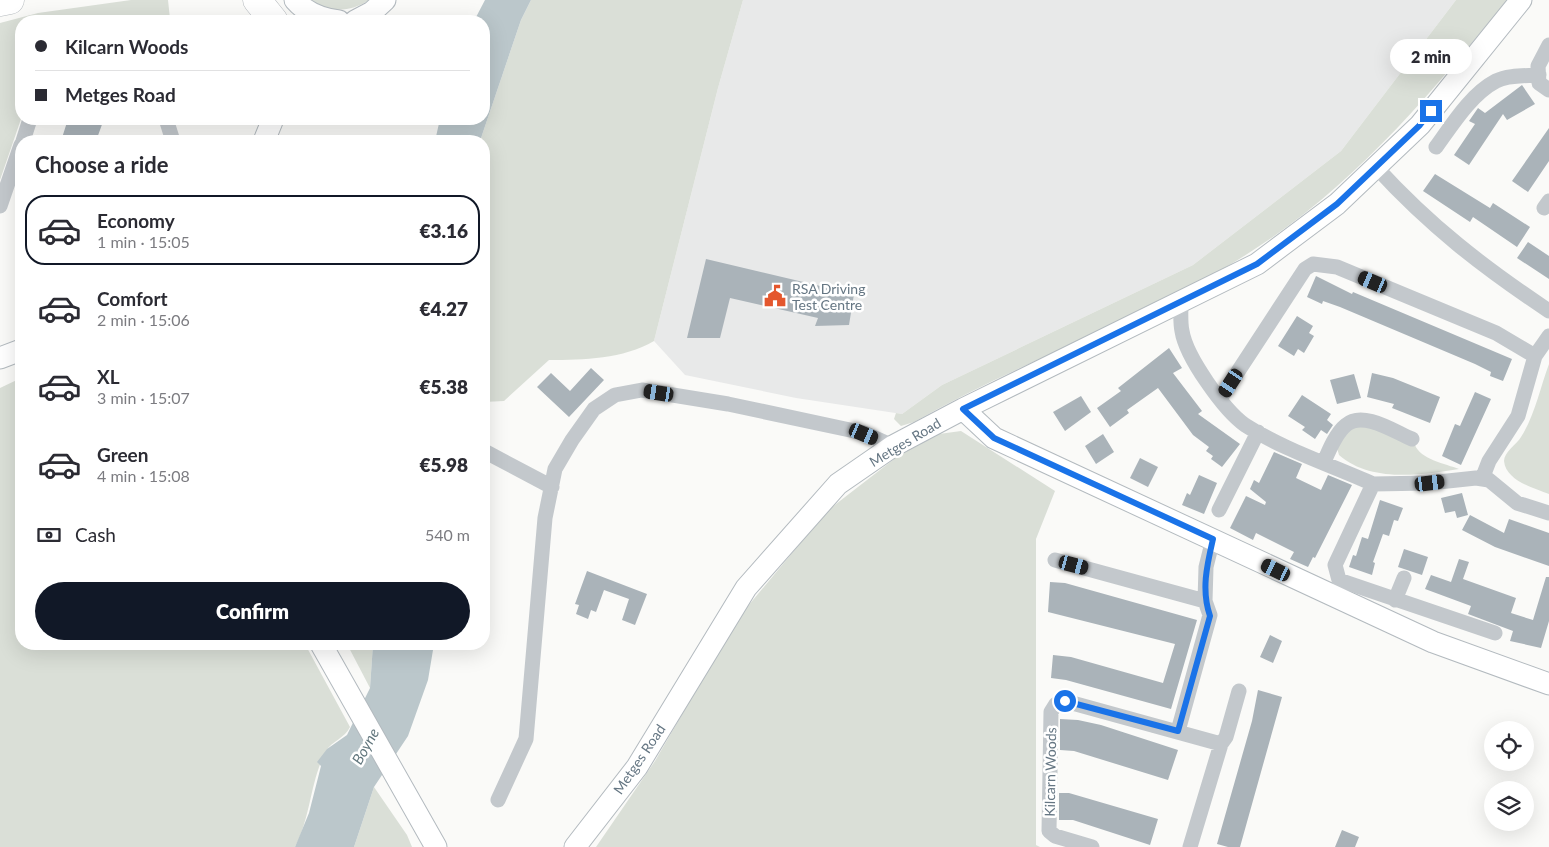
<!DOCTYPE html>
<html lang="en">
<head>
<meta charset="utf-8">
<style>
  body { margin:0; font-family:Lato,sans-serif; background:#f2f2f3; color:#2b2b33; height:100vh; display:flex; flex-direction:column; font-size:19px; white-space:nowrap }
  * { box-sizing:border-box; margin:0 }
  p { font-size:16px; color:#7c7c81 }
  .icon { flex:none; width:28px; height:28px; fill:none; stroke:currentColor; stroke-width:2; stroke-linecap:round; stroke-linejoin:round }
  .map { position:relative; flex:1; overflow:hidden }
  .drawer { position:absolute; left:15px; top:135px; width:475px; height:515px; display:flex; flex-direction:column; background:#fff; border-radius:20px; box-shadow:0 5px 20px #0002 }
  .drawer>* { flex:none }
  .banner { position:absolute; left:15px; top:15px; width:475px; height:110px; border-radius:20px; box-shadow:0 5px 20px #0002; display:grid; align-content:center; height:110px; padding:0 20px; background:#fff }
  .controls { position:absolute; left:1484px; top:721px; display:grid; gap:10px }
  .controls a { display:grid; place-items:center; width:50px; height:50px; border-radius:50%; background:#fff; box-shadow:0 5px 20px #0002; font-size:25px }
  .end { position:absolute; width:22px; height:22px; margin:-11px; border:6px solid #1a73e8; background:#fff; box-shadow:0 0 0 2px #fff }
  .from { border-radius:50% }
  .bubble { position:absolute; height:35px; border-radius:18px; background:#fff; box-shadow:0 5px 20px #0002; font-size:16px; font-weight:800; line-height:35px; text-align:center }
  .car { position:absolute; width:15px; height:30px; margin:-15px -8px; border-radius:6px; box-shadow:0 0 4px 1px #0007; background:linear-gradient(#222 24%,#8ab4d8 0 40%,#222 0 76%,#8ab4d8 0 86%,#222 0) }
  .banner b { display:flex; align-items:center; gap:18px; height:48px; font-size:19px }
  .banner b+b { border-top:1px solid #e1e1e2 }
  .banner i { width:12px; height:12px; background:#2b2b33 }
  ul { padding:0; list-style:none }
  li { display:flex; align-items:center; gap:15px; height:70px; margin:0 10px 8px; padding:0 10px; border:2px solid transparent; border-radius:20px }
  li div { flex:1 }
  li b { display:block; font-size:19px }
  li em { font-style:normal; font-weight:800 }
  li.selected { border-color:#111827 }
  li>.icon { width:45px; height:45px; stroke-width:1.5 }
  h2 { padding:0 20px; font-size:22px; line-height:60px }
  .pay { display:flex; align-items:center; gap:12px; height:55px; padding:0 20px; font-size:19px }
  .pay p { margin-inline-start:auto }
  .action { display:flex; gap:10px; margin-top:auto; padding:10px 20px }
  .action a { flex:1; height:58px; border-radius:30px; background:#111827; color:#fff; font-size:20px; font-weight:800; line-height:58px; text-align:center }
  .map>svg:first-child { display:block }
  .built { fill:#e8e9e9 }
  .green { fill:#dadfd7 }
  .water { fill:#bbc7cb }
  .building { fill:#aab3b9 }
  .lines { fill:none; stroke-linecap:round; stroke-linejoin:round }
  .secondary-casing { stroke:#b3babf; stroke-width:23 }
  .highway-casing { stroke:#b4b9bd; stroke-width:29 }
  .street { stroke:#c3c8cc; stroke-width:15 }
  .secondary { stroke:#fff; stroke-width:21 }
  .highway { stroke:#fff; stroke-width:28 }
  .route { stroke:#1a73e8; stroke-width:6 }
  .labels { text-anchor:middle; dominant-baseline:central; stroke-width:5; stroke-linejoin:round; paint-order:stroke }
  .poi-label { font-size:14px; fill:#657683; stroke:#fff; text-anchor:start }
  .street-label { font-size:14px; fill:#657683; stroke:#fff }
  .water-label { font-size:15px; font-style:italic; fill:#60757c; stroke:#fff }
</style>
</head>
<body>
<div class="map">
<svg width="1549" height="847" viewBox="0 0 1549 847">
  <rect width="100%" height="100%" fill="#fafaf8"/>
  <path class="built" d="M743,0H1456L1341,151L1193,265L942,385L902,414L796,398L685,375L654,341L718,88Z"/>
  <path class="green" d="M131,0H168L170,19L135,21H21V119L0,180V23L38,13Z
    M311,0H369C351,12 329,14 311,0Z
    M531,0H743L718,88L654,341C623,359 584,360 549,360L504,401L484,402V141H480L521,20Z
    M1456,0H1507C1425,101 1348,193 1236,261C1133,324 1018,362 914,422L901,426L894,419L896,413L902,414L942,385L1193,265L1341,151Z
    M1549,364V494C1534,488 1506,481 1504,461C1504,452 1517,444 1521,437C1535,415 1540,388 1549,364Z
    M21,378V644H305L350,727C345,738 332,741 326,751C310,781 311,817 295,847H0V388Z
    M1361,424L1415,445C1420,459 1446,464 1459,469C1422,475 1371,483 1339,455L1337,448L1351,427Z
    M961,431L1055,491L1036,539V845L1040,847H596L655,761L738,618L827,511L898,456L939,434Z
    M347,644H373L370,688Z
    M374,787L407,835L412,847H354Z"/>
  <path class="water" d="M485,0H531L521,20L480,141H435L440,119H484V21H474Z
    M373,644H434L428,680L408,736L374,787L354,847H295L309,813L321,766L317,762L327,749L347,735L370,688Z"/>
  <path class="building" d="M1522,85L1535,104L1507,120L1503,114L1469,165L1454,155L1475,124L1469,121L1478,108L1485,113Z
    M68,119H104L96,141H61Z
    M1549,128V161L1528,192L1512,181Z
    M1435,174L1490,208L1493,203L1530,227L1517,247L1473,217L1470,222L1423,191Z
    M1528,242L1549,256V279L1517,258Z
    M706,259L854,294L849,325L815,326L818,318L730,298L720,338H687Z
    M1316,276L1352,294L1353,292L1512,359L1503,381L1490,376L1491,372L1475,364L1340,307L1323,301L1322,304L1307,297Z
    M1297,316L1313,326L1309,333L1314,336L1304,353L1298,349L1294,356L1278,346Z
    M1169,348L1182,368L1173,373L1202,411L1198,414L1240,444L1222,467L1211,459L1213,456L1206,451L1209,447L1193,435L1158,388L1127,410L1129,413L1110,427L1097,408L1121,391L1118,388Z
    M591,368L604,380L569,417L537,387L551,373L570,391Z
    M1372,373L1393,378L1440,397L1430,423L1392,408L1394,404L1367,397Z
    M1354,374L1361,398L1337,404L1330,380Z
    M1475,392L1491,399L1461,465L1442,456L1455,424L1460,426Z
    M1302,395L1331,414L1327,420L1333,425L1327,434L1321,430L1315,439L1302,430L1305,427L1288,416Z
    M1081,396L1091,412L1065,431L1053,412Z
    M1103,434L1114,452L1096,464L1085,446Z
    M1274,452L1302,464L1296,478L1321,490L1328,475L1352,485L1315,558L1313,557L1308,567L1290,559L1294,552L1256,533L1253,540L1230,528L1246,496L1265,505L1266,502L1250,489L1254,480L1259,483Z
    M1140,458L1158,467L1148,487L1130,478Z
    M1199,475L1217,483L1204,514L1182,505L1187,493L1190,495Z
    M1462,493L1468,515L1457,518L1455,511L1445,513L1441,498Z
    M1380,500L1403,508L1398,521L1394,520L1389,536L1383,534L1373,562L1375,563L1372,575L1349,567L1353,555L1356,556L1362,537L1368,539Z
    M1470,515L1504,533L1509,519L1549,533V566L1495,547L1462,530Z
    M1404,549L1428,557L1422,575L1398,567Z
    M1459,559L1469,562L1463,579L1516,598L1511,613L1533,620L1546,577H1549V621L1541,648L1510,641L1513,631L1468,614L1471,606L1425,589L1431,575L1451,582Z
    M587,571L647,594L635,625L622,620L629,599L604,590L596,612L591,610L588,619L576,614L579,605L575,604Z
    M1050,582L1065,583L1197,620L1171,709L1066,680L1051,678L1053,655L1071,657L1163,683L1175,644L1048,612Z
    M1270,635L1282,641L1273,663L1260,657Z
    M1258,690L1282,697L1240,847H1228L1217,844L1252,721Z
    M1060,719L1078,720L1101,725L1178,750L1168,780L1074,751L1060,750Z
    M1059,793H1069L1158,819L1150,845L1073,820H1059Z
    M1342,830L1359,837L1355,847H1335Z"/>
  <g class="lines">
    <g class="secondary-casing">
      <path id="secondary" d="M295,0C307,14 322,19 339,21
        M355,21L372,12L385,0
        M264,141L273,119
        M0,358L21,350
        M963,409L994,438L1433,642L1549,684
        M321,644L436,847
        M575,847L637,767L746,588L838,484L893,446L963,409L1257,264L1337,204L1420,125L1521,0"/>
    </g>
    <g class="highway-casing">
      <path id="highway" d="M257,0L274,21
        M0,2L10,0"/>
    </g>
    <path class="street" d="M1549,45L1538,66L1539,83L1549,90
      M166,119L173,141
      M23,141L30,119
      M1436,147C1452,125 1471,94 1496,81C1508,75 1525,76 1539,75
      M1376,167C1430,226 1483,267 1549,311
      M0,206L21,145
      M1544,208L1549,201
      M1181,301C1181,311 1180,322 1182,331C1186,357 1224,410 1245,425C1284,450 1331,465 1373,484
      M1220,399L1305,269L1313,264L1337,267L1496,333L1535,356
      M484,451L552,487
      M1324,462C1329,450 1336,433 1346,425C1363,410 1395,432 1412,439
      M1482,479L1489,461L1518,416L1535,356L1549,336
      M1219,510L1258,432
      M1055,560L1205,601L1206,567L1213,539
      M1395,600L1404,578
      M1495,633L1339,580L1335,565L1373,484L1429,483L1476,478L1489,480L1517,503L1549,513
      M1178,731L1210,615L1205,601
      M1221,744L1226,737L1239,691
      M498,800L526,739L545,518L555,469L572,440L594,409L615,395L642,390L728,404L864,433L893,446
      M1092,847L1055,836L1049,831L1051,712L1056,704L1065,701L1221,744L1190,847"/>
    <use href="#secondary" class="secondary"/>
    <use href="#highway" class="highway"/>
  </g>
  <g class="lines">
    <path class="route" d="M1065,701L1178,731L1210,616C1201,590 1207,565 1213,539L994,438L963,409L1257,264L1337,204L1420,125L1431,111"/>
  </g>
  <defs>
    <g id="civic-bare" transform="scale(1.725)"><path d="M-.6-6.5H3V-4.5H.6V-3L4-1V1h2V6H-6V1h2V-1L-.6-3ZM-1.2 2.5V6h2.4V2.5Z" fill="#e4572e" stroke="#fff" stroke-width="2.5" paint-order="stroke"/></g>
  </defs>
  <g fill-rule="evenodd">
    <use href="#civic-bare" x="775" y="296"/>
  </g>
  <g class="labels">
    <g class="poi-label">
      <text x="792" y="288">RSA Driving<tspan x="792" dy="16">Test Centre</tspan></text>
    </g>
    <g class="street-label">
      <text transform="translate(905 442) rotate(-31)">Metges Road</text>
      <text transform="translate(639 759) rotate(-56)">Metges Road</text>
      <text transform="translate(1050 772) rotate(-89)">Kilcarn Woods</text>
    </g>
    <g class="water-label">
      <text transform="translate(365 746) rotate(-61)">Boyne</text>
    </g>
  </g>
</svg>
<div class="controls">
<a><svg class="icon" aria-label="locate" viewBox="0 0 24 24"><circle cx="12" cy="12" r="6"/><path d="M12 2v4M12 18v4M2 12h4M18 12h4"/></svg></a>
<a><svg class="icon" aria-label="layers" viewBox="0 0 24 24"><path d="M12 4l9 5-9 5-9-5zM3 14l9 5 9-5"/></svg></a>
</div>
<i class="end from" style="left:1065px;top:701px"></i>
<i class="end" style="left:1431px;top:111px"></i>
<div class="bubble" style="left:1390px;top:39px;width:82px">2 min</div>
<i class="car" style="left:1373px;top:282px;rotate:293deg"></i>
<i class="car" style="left:1231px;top:383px;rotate:213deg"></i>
<i class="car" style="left:659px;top:393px;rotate:279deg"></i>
<i class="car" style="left:864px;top:434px;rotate:113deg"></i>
<i class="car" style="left:1430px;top:483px;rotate:83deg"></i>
<i class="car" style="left:1074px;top:565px;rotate:105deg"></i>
<i class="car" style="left:1276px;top:570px;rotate:296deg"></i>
<div class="banner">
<b><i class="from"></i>Kilcarn Woods</b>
<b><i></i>Metges Road</b>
</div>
<section class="drawer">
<h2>Choose a ride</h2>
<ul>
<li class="selected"><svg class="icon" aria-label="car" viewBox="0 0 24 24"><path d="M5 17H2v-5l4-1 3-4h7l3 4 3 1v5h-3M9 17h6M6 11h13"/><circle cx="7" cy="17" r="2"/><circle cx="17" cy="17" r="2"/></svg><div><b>Economy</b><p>1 min · 15:05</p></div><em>€3.16</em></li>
<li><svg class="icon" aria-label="car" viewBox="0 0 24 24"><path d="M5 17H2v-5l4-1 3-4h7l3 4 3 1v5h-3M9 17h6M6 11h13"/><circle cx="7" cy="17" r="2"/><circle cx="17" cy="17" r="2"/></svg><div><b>Comfort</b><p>2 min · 15:06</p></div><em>€4.27</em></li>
<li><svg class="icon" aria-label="car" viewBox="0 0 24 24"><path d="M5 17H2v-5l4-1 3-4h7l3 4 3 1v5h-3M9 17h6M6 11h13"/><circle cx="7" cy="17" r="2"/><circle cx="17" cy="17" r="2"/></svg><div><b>XL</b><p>3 min · 15:07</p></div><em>€5.38</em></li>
<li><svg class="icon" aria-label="car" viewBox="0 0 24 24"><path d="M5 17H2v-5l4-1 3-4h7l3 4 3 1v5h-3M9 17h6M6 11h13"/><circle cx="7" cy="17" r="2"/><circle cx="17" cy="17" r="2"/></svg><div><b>Green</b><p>4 min · 15:08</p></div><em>€5.98</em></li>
</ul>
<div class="pay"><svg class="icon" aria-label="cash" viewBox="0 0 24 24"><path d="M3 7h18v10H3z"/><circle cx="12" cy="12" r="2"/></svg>Cash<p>540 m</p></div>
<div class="action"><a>Confirm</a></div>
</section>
</div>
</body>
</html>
